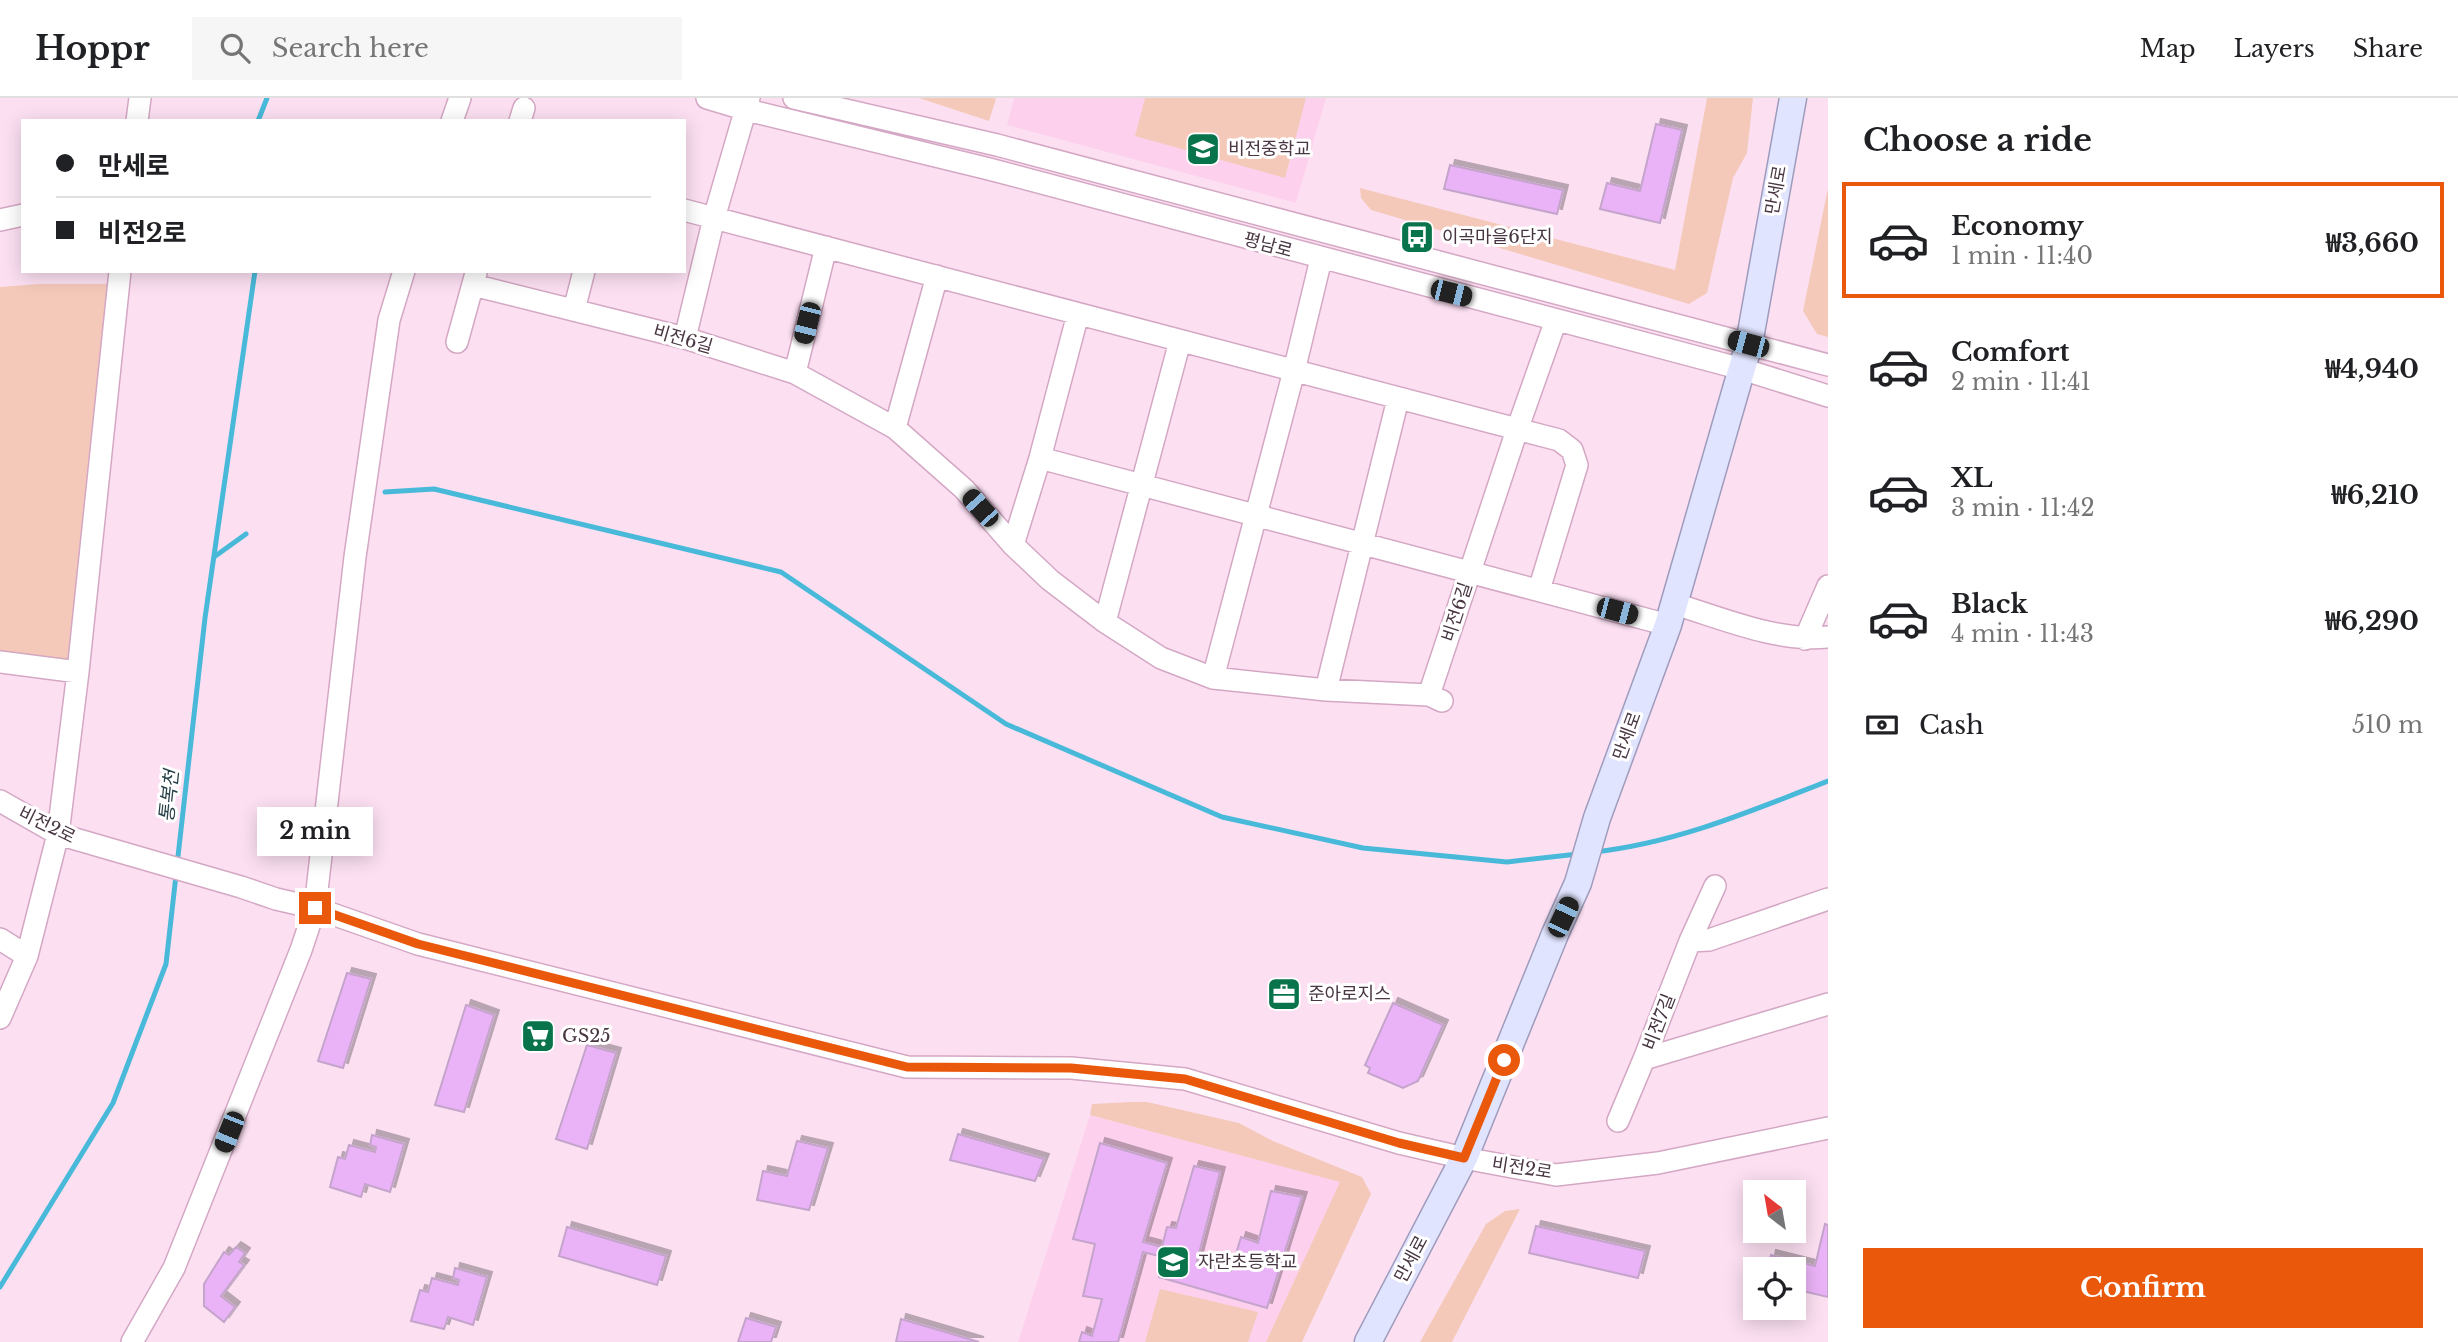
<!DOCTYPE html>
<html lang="en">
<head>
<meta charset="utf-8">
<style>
  body { margin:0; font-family:"Libre Baskerville","Noto Sans KR",serif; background:#f6f6f6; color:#202124; height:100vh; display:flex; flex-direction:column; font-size:26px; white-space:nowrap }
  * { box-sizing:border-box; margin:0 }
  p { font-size:23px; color:#757577 }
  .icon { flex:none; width:38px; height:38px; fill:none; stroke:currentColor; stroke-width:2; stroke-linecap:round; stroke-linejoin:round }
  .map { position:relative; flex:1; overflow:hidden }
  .panel { display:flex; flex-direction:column; background:#fff; width:630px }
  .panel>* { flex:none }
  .hud { position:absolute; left:21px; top:21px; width:665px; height:154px; border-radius:0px; box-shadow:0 4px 18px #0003; display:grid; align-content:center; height:154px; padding:0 35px; background:#fff }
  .needle { width:46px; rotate:329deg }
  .tools { position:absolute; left:1743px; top:1082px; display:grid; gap:14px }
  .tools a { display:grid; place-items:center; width:63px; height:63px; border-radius:0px; background:#fff; box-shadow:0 4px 18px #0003; font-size:35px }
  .end { position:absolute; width:32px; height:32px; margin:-16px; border:9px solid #ea580c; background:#fff; box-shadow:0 0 0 4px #fff }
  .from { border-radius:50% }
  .bubble { position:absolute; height:49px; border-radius:0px; background:#fff; box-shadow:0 4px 18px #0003; font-size:23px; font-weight:700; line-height:49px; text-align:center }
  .car { position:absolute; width:21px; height:42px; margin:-21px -10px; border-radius:9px; box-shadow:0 0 5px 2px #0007; background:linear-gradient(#222 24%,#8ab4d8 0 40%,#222 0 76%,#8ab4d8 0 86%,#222 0) }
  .hud b { display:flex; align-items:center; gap:24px; height:66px; font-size:26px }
  .hud b+b { border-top:2px solid #e0e0e0 }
  .hud i { width:18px; height:18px; background:#202124 }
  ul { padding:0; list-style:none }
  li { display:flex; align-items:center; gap:21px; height:116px; margin:0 14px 10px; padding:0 21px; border:4px solid transparent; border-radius:0px }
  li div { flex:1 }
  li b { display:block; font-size:26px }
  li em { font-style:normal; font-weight:700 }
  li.active { border-color:#ea580c }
  li>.icon { width:63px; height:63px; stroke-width:1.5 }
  h2 { padding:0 35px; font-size:32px; line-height:84px }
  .pay { display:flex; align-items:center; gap:18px; height:77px; padding:0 35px; font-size:26px }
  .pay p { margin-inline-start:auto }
  .primary-button { display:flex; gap:14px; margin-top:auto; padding:14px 35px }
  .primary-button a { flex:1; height:80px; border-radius:0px; background:#ea580c; color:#fff; font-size:28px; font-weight:700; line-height:80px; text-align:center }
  header { display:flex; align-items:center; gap:42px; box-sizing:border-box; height:98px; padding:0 35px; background:#fff; border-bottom:2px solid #e0e0e0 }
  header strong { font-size:33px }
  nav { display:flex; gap:38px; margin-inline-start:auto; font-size:24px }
  .search { width:490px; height:63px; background:#f6f6f6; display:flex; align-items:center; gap:18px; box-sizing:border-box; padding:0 24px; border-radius:0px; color:#757577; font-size:26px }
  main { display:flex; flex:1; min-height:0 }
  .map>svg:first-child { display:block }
  .built { fill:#fdd1ed }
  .green { fill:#f4c9ba }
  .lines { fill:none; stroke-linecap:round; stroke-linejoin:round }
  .stream { stroke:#49b9d9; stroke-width:5 }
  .building { fill:#ebb3f7; stroke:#c4a4cb; stroke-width:2; filter:url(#shadow) }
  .minor-casing { stroke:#d4a7c4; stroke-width:24 }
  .major-casing { stroke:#9e9bbc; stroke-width:29 }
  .minor { stroke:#fff; stroke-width:21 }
  .major { stroke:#e1e4fe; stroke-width:26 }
  .route { stroke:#ea580c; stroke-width:9 }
  .labels { text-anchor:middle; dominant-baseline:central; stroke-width:6; stroke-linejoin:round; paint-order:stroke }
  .poi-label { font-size:18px; fill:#483642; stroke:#fff; text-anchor:start }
  .street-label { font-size:18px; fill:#483642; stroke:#fff }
  .water-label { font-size:19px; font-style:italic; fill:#284149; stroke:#fff }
</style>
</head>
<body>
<header>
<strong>Hoppr</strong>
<div class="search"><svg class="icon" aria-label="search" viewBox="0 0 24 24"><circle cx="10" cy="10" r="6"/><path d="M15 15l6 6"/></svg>Search here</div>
<nav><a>Map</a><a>Layers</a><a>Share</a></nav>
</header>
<main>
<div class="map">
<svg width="1828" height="1244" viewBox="0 0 1828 1244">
  <defs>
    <filter id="shadow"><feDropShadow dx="5" dy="-5" stdDeviation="0" flood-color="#0004"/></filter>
  </defs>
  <rect width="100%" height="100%" fill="#fce0f2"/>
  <path class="built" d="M1014,0H1326L1296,105L1007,27Z
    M1090,1017L1341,1084L1266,1244H1018Z"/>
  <path class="green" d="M919,0H993L996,1L989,23Z
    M1145,0H1306L1285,80L1135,38Z
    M1707,0H1753L1747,55L1733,80L1707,195L1689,206L1371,112L1361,100L1360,90L1675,172Z
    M1828,90V239L1817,236L1803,213Z
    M39,186H119L78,574L0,564V189Z
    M1130,1004H1147L1239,1025L1273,1043L1362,1079L1371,1096L1302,1244H1266L1340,1084L1090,1017L1092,1006Z
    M1520,1111L1452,1244H1420L1486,1126L1505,1113Z
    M1160,1191L1258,1214L1248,1244H1145Z"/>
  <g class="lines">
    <path class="stream" d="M258,23L267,0
      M385,394L434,391L781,474L1006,626L1222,719L1363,750L1507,764L1578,756
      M214,459L246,436
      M1594,754C1677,745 1751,713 1828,683
      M177,767L205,520L255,173
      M0,1189L113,1005L166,866L176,777"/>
  </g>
  <path class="building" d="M1656,26L1682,32L1660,125L1600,111L1607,85L1640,93Z
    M1450,67L1563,92L1557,116L1444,91Z
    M347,875L371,881L343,970L318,963Z
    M1393,905L1443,927L1418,983L1403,990L1368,975L1370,970L1365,967Z
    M466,907L494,917L464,1014L435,1007Z
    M587,947L616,955L587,1051L556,1041Z
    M958,1036L1044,1061L1035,1083L950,1062Z
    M372,1037L404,1046L390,1094L365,1086L361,1099L330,1089L338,1059L345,1061L349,1047L375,1054L376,1049L370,1047Z
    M797,1043L828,1050L809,1112L757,1102L763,1073L787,1078Z
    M1100,1045L1167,1065L1143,1144L1162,1149L1167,1129L1176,1130L1194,1068L1220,1074L1197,1163L1231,1173L1241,1139L1258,1145L1271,1093L1302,1099L1267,1210L1159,1179L1163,1159L1143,1154L1118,1244H1079L1082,1234L1092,1238L1102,1201L1083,1198L1095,1146L1073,1141Z
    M1825,1126L1828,1127V1199L1794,1191V1171H1768L1771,1157L1815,1168Z
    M1536,1128L1645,1153L1638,1180L1529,1155Z
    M567,1129L666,1158L657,1187L559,1158Z
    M236,1149L245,1155L239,1164L244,1167L221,1198L235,1209L224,1224L204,1208V1186L224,1154L229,1157Z
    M455,1170L487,1179L473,1227L448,1219L444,1231L411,1223L420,1192L428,1194L432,1180L458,1187L459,1182L453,1180Z
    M746,1220L776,1229L771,1244H738Z
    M901,1221L942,1233L979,1244H896Z"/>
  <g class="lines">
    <g class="minor-casing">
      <path id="minor" d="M707,0L747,12L989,71L1742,271L1828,298
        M794,0L997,47L1828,267
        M137,23L140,0
        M452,23L460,0
        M520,23L524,10
        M684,112L1559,342L1572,352L1577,367L1539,492
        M0,122L23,117
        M473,187L685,240L795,275L895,330L964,391L1013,447L1050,482L1105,524L1161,560L1213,580L1326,592L1429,597L1442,603
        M574,212L584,173
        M685,240L714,120L749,0
        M457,244L476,175
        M795,275L826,149
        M895,330L937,178
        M1040,360L1668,527
        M1013,447L1040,360L1078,216
        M1675,506C1724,521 1777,544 1828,539
        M1105,524L1180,243
        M1805,541L1828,488
        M0,564L78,574
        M1213,580L1294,273L1321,161
        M1326,592L1398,301
        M1429,597L1517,332L1556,222
        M0,703L58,736L241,789L276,801L315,810L418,846L907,969L1071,970L1185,981L1399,1045L1464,1060L1556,1077L1658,1065L1828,1030
        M1828,801L1709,842L1690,843L1644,961L1828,906
        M0,841L27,858
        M1690,843L1715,788
        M0,920L27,858L58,736L78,574L120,173
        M1618,1023L1644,961
        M132,1244L174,1170L301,852L315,810L355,459L389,222L404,173"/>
    </g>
    <g class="major-casing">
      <path id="major" d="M1368,1244L1464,1060L1555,836L1578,785L1597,720L1668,527L1749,246L1793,0"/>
    </g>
    <use href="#minor" class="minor"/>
    <use href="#major" class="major"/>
  </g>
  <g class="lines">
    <path class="route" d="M315,810L418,846L907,969L1071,970L1185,981L1399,1045L1464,1060L1504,962"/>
  </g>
  <defs>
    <g id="school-square" transform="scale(1.75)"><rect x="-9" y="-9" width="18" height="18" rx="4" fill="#09734b" stroke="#fff"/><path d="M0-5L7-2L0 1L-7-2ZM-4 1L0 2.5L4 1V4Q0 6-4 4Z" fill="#fff"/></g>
    <g id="bus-square" transform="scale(1.75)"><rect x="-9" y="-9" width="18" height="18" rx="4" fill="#09734b" stroke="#fff"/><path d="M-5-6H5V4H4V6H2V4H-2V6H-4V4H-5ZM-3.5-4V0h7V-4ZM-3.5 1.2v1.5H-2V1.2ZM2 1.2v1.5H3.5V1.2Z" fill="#fff"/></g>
    <g id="office-square" transform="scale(1.75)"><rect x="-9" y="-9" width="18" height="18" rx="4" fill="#09734b" stroke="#fff"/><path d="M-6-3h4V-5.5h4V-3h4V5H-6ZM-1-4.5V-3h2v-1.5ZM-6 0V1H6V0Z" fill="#fff"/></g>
    <g id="supermarket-square" transform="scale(1.75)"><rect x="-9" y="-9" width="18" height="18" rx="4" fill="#09734b" stroke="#fff"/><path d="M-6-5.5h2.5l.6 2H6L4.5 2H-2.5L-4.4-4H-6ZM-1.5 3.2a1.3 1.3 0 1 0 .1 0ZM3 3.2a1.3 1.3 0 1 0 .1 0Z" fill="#fff"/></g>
  </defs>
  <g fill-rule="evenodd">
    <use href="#school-square" x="1203" y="51"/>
    <use href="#bus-square" x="1417" y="139"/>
    <use href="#office-square" x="1284" y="896"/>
    <use href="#supermarket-square" x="538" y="938"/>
    <use href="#school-square" x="1173" y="1164"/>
  </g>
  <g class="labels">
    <g class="poi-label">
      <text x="1228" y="51">비전중학교</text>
      <text x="1442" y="139">이곡마을6단지</text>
      <text x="1308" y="896">준아로지스</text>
      <text x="562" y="938">GS25</text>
      <text x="1198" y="1164">자란초등학교</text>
    </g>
    <g class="street-label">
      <text transform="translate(1776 92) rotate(-80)">만세로</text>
      <text transform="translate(1268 147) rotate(15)">평남로</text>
      <text transform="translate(683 241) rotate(16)">비전6길</text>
      <text transform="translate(1457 514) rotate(-72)">비전6길</text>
      <text transform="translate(1627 638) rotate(-70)">만세로</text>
      <text transform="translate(47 727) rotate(26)">비전2로</text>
      <text transform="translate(1659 924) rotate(-69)">비전7길</text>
      <text transform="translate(1522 1070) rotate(9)">비전2로</text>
      <text transform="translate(1411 1161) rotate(-62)">만세로</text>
    </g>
    <g class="water-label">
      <text transform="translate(169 698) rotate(-84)">통복천</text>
    </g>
  </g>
</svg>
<div class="tools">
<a><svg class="needle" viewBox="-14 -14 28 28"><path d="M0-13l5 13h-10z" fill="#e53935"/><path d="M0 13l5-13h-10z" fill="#757577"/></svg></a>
<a><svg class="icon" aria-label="locate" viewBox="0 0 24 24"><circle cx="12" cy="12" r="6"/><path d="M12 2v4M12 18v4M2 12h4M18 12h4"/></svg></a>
</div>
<i class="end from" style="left:1504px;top:962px"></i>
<i class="end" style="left:315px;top:810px"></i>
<div class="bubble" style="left:257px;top:709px;width:116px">2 min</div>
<i class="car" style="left:1451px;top:195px;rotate:104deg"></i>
<i class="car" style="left:807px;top:225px;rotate:194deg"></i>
<i class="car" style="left:1748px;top:246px;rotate:285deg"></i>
<i class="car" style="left:980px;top:410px;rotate:318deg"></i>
<i class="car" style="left:1617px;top:513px;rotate:105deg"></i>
<i class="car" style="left:1563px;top:819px;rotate:25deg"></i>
<i class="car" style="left:229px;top:1034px;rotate:202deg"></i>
<div class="hud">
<b><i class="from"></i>만세로</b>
<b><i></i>비전2로</b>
</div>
</div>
<section class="panel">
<h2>Choose a ride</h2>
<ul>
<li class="active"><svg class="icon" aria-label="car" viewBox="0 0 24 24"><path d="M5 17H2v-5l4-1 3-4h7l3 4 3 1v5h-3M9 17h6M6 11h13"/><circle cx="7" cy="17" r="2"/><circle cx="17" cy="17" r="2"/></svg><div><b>Economy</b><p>1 min · 11:40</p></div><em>₩3,660</em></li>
<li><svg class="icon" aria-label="car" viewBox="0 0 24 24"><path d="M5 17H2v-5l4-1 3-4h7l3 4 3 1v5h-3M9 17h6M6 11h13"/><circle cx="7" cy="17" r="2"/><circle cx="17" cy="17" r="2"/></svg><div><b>Comfort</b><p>2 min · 11:41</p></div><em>₩4,940</em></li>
<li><svg class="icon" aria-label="car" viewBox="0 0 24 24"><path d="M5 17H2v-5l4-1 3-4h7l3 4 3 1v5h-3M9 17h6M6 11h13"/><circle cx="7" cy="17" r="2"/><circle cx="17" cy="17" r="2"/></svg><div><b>XL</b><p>3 min · 11:42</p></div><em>₩6,210</em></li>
<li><svg class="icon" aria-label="car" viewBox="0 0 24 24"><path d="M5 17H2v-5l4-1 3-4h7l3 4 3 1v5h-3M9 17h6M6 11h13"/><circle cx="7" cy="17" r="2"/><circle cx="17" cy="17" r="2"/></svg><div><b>Black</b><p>4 min · 11:43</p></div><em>₩6,290</em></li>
</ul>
<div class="pay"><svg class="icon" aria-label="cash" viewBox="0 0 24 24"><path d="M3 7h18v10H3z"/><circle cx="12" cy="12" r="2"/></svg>Cash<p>510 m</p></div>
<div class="primary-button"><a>Confirm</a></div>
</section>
</main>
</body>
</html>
